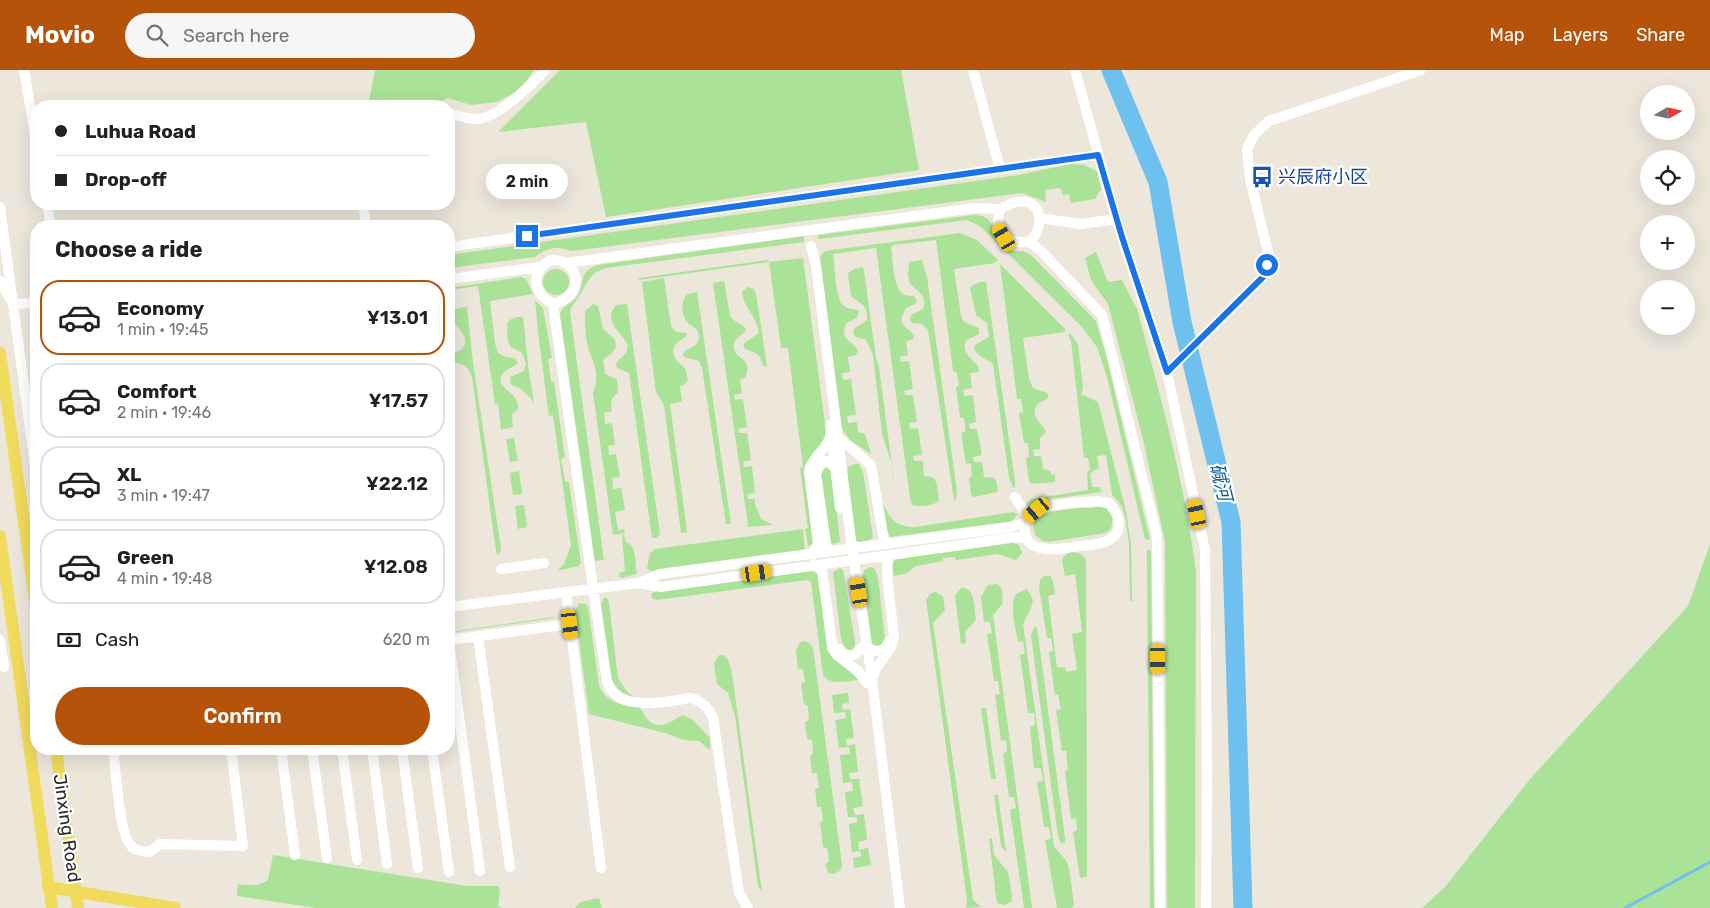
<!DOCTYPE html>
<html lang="en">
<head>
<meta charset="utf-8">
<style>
  body { margin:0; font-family:Rubik,"Noto Sans SC",sans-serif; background:#f6f6f6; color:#202124; height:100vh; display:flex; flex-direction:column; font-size:19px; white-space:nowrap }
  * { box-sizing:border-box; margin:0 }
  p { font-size:16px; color:#757577 }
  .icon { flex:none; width:28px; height:28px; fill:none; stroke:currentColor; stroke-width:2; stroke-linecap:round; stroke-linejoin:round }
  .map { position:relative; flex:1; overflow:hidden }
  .details { position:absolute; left:30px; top:150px; width:425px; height:535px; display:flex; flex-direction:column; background:#fff; border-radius:20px; box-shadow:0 5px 20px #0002 }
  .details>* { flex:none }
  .top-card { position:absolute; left:30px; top:30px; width:425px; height:110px; border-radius:20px; box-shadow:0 5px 20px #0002; display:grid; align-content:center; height:110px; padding:0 25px; background:#fff }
  .needle { width:32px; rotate:81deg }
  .controls { position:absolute; left:1640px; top:15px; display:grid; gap:10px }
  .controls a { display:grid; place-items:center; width:55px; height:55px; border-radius:50%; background:#fff; box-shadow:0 5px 20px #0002; font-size:25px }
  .end { position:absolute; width:22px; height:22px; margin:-11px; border:6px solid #1a73e8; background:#fff; box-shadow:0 0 0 2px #fff }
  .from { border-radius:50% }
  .bubble { position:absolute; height:35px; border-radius:18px; background:#fff; box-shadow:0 5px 20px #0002; font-size:16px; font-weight:600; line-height:35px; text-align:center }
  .car { position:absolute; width:15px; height:30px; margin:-15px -8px; border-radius:6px; box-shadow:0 0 4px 1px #0007; background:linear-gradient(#f5c518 24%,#345 0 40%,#f5c518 0 76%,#345 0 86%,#f5c518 0) }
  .top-card b { display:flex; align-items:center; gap:18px; height:48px; font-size:19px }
  .top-card b+b { border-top:1px solid #e0e0e0 }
  .top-card i { width:12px; height:12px; background:#202124 }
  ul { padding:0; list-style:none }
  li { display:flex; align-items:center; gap:15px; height:75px; margin:0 10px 8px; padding:0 15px; border:2px solid #e0e0e0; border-radius:20px }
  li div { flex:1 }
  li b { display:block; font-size:19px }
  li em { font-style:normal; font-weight:600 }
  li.active { border-color:#b45309 }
  li>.icon { width:45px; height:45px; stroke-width:1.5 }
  h2 { padding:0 25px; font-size:22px; line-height:60px }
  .pay { display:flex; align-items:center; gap:12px; height:55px; padding:0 25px; font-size:19px }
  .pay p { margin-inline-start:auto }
  .primary-button { display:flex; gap:10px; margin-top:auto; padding:10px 25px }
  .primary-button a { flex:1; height:58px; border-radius:30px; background:#b45309; color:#fff; font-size:20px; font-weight:600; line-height:58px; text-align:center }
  header { display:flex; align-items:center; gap:30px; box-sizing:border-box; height:70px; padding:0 25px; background:#b45309; color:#fff }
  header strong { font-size:24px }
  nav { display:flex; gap:28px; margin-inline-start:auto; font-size:18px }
  .search { width:350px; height:45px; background:#f6f6f6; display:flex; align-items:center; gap:12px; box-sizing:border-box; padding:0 18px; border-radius:28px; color:#757577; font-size:19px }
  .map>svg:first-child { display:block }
  .green { fill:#aae298 }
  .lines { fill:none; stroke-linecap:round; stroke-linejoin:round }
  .stream { stroke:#6ec0ee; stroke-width:3 }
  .river { stroke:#6ec0ee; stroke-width:19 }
  .minor { stroke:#fff; stroke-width:10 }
  .major { stroke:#f0db5c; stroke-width:12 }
  .route { stroke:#1a73e8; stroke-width:6 }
  .labels { text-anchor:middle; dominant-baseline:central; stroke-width:4.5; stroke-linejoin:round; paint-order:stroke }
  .transit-label { font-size:18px; fill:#164399; stroke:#fff; text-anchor:start }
  .street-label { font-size:18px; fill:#2a2a2a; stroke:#fff }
  .water-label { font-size:19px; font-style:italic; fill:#0e5d9a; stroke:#fff }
</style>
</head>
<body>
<header>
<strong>Movio</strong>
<div class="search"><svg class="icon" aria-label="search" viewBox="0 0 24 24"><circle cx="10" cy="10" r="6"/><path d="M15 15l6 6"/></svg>Search here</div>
<nav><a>Map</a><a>Layers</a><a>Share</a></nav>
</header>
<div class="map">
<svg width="1710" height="838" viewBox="0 0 1710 838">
  <rect width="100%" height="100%" fill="#ece6db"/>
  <path class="green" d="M375,0H534L520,20L497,32L471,35L448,28L429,36H368Z
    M560,0H901L919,100L606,147L586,52L498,62Z
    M1071,94L1084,95L1097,101L1101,119L1095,129L1071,133L1069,124L1063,125L1060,118L1045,120L1046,132L1022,123L572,181C556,176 548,177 535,187L449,198V185L1018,105Z
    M973,145L982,146L988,149C996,161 996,174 1012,180C1019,182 1024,180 1031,185L1096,251L1106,285L1150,470L1145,469L1107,307L1097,277L1081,256L980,156L967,150L819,169L817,167L819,165Z
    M960,163L977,170L998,190L995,193L954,199L961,246L964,252L979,258V264C976,266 970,268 967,270C959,280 973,290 978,296L979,302L970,303L972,318L963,320L964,326L973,325L976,352L969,354L970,359H977L982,385L973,387L974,392H982L984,407L986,408L992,407L996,410L998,419L997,422L974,427L971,425L969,408L972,406L971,393L966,394L961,363L966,361L964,348H960L956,317L959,316L957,303L953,301L936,170L893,175L891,178C893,189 893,216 902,223C905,226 910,226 914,226L917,231C914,236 911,235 906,238C905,240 903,244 902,246C899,257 910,258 914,266L913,269L906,271L908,285L900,287L901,292L909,291L913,319L904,321L905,325H913L917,352L909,353L910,359L918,358L922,385L913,386L914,391H923L924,406L934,408C938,415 938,423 939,431C932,436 920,437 912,435L910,427L876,178L833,184C835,195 835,228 843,235C847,239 853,239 859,240L857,248L846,253C840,272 851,268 858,281L856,285L848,287L850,302L842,303L843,310L851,309L856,345L847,346L848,353L857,352L858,362L865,364L871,384L850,370L842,359L820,187L825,181Z
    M804,166V172L606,198C590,202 586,215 578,228C575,233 571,236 570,242L604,490L595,491L560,244C562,236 569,235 574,230C588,216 575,202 598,195Z
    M1096,182L1108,212L1122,210L1137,239C1160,325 1185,413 1196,502L1195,838H1167L1165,472L1143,369L1108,234L1091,210L1085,188Z
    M803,188L826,361C824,375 810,385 804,397L813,473L812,475L808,476L805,459L808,458L800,398L803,397L788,278H781L769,192L639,210V208L768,190L769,192Z
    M922,190L927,207L957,421L956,430H954L928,260L922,254L912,253L910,250L911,245L923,239C927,225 919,222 910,214L908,205L909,192Z
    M1000,194L1066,260L1064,262L1023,268L1029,309L1033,318L1047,323L1048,325V328C1044,331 1039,332 1037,335C1029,346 1043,354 1046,362L1040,368V379L1033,380L1034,386H1041L1043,399L1050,401L1051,404L1055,405V412L1031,414L1029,411L1026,388L1029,387L1028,373H1024L1019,343L1023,342L1021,329H1017Z
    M863,197L865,208L876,288L879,297L896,426L891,392L882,364L873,285L866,270L856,267L853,264L854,259L867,250C868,234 861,235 851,226L848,203L854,199Z
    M543 212a13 13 0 1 1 26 0a13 13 0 1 1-26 0Z
    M521,207L526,209L533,224L490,231L495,274L498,283L506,287L515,288L518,293C513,298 505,299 502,305C494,319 520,321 518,339L512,344L513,357L501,360L498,333L495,334L478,216L449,220V218Z
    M664,208L671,256L676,262L686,263L687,265C684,269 680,270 677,273C668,282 677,293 685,298L688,310L684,315L680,316L682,331L670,334L687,462L681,463L664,335L656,322L642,212Z
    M724,211L730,246C734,252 741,253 746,259L744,263C737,266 730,275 736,283C738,287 743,288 745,292C749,297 747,302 745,308L740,309L742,323L734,325L735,330L743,329L747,357L738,359L739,363H747L751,390L743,392L744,397L752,396L755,423L747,424L748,429H755V434L761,449L773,455L746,457L748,455L713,213Z
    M980,212H986L1015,411V416L1013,418L1009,407L993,294C987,289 977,286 974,279L975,275L989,267L987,253L976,245L970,218L973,215Z
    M747,217L754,219L756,224L767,296H763C760,283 756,283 745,279L743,274L759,263C757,246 744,239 742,222Z
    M697,222L731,454H726L702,298L699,291L684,287L683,284C687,277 698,278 699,268C700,260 693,257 688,253C681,246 680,230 688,224Z
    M535,230L543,238L552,288L548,289L551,311L554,312L565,387L561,389L565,411L569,412L581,493L578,496L557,501L564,494L571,475L553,345L549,346L538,262Z
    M593,234L598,236L603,259L615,270L616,277L611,284L603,290L605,304L617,309L618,323C610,328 611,332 612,341L604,343L605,354L612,353L615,375L608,376L609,385L616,384L620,407L612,408L613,419L621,418L625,440L615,442L618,461L624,459L625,463L613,465L593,323C601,302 592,292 587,273C585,262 585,252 585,241Z
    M627,234L660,464L657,468H652L629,303L617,298L616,293L626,283L628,276C622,262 611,260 611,243L616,235Z
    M465,237H467L473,292L500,472L501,481L498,485L496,481L472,307C468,295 463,295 452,291L450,289L451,284L461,280L465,274V268L460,259L450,250C450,240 457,238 465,237Z
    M517,247H523L529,303L534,333C527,323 523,319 511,315L510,307L524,301L526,294L522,283L511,277L508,271L507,254L509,250Z
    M1070,263L1078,274L1083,318L1081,324L1098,332L1126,441L1131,474L1132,531H1130L1129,474L1126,452L1122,436L1112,425L1106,385L1097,386L1099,399L1094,400L1090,404L1092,417H1099L1102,422L1035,431L1029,436L1026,434L1031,429L1088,420L1087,403L1090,399L1088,388H1084L1071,271L1068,265Z
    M514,368L518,391L510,392L506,369Z
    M854,394H859L863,402L873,467L870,470L859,472L856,470L847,403L848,397Z
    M829,396L833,406L840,472L832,474L829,470L820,409L821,400Z
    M519,401L522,424L513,425L510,403Z
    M882,432C890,449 896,457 915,457L1013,442L1018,444L1012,451L1006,452L890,467L888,463Z
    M524,435L527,457L518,459L515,436Z
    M1101,437L1107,439L1113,448L1111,459L1105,463L1049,472L1043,471L1035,465C1034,460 1032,454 1035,449C1043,439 1087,438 1101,437Z
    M803,459L805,481L651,501L647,499L650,483L655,479Z
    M622,465H624L626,472C637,476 635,493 637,504L620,508L619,503L625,501Z
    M1012,473L1019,475L1022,483L1016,490L997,484L956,490L955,487L943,488V491L916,496L907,503L894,506L892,494L896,489Z
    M1710,474V838H1422L1445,817L1531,708L1688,536Z
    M1147,479L1151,481L1154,838H1150Z
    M1070,482C1078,482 1085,484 1086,492L1087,807L1080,808L1073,762L1077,760L1076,748L1071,749L1065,701L1068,700L1066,681H1062L1056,640L1061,639L1058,625H1055L1049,582L1053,581L1051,568H1047L1039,517L1040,510L1044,506H1050L1053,511L1055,524L1048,526L1057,598L1065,597L1066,602L1077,600L1072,564L1082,562L1075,504L1065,506L1062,491L1063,487Z
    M870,497L874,498L878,507L885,569L882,575L877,576L872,574L863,506L864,500Z
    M840,498L843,500L844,505L855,572V577L851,580L845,579L841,569L833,502Z
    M812,501L818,504L827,580C835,594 849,598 858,610C846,611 831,616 823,605L811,512L807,510L657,530L653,529L651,527L652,523L658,521Z
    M998,514L1002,520L1003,533L993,545L1032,838H1024L1010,740L1016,738L1014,727H1009L1003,683L1007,682L1006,670L1001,671L995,625L1000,624L998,611H994L987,564L992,563L990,552H984L981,527L988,515Z
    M961,518C976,516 974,539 976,550L965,562L966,573L961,574L955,525Z
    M1027,519L1033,530L1031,538L1023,554L1054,777L1065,789L1069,797L1074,834L1072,838H1057L1045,770L1051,769L1049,757H1044L1037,712L1043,711L1041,698H1034L1030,657L1035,655L1034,643H1028L1020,584H1025L1023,571L1018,572C1016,558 1009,537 1016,524Z
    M936,522L943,527L945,540L933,553L973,830L981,837L966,838L967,830L926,530L931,523Z
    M604,528H607L609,533L618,608L628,623L634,627C623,625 616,618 611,608L601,534Z
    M579,533L586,534L588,537L599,615C605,632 622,636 639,637C642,641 645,647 649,651C659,661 673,651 682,645L693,650L710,668V679H708L699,671L684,670L665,663L589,644L575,541Z
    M554,547L555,548L449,563V562Z
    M1037,557L1065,768V773H1061L1059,769L1057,759L1031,565L1034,558Z
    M804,571L809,573L813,578L842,795L841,800L834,804L828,803L825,794L829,792L827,778L823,777L820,752L823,751L821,737H817L815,719L819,718L817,703H812L810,686L813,684L812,670L807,669L805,652L809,650L808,636L804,634L801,614L805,612L803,599H798L796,581L800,572Z
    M719,585H723L728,589L732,603L762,822L758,816L735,646L728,623L717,614L716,610L714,593Z
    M848,623L849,633L842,634L843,640L850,639L854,668L846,669L847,676L855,674L858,702L849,703L850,709H859L863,736L853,738L855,745L864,744L867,770L858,772L859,780L868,778L871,795L854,798L853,788L861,786L860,781L852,782L849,754L857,752V747H848L845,722L853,721L852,712L843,713L840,685L850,684L849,677L839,678L835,650L846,648L845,642L834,643L832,625Z
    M981,638H986L996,709H991Z
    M994,725H998L1006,782L1001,776Z
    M992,768L994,785L1008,802L1012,825V831L1004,835L997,833L996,826L989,769Z
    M273,785L467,816H498L500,820L498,837L503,838H316L237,826L238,814C250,816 259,816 268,810Z
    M599,828L602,838H575L580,832Z"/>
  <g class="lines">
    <path class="stream" d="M1625,838L1710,792"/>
    <path class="river" d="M1111,0L1158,112L1182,252L1231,452L1243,838"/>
    <path class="minor" d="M24,0L36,72
      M973,0L1000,99
      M1075,0L1116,149L1167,302L1205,480L1207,710L1206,838
      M449,43C457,45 467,49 476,49C497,49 531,15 545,0
      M1015,132C1018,132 1023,131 1027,132C1046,139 1040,161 1030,172C1005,174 993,164 1000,139Z
      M47,134L51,156
      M363,134L366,156
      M0,137L36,404
      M1039,148L1081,154L1116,149
      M1030,172L1043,183L1102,245L1157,466L1160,838
      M811,176L816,196L851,471L872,609L900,838
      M449,177L1098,85
      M551,190C582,189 585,227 553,234C533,223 529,202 551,190Z
      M566,193L974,138L1000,139
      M449,209L540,197
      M0,211L13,234L36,233
      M553,234L593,518L607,611C608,614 610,619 612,621C628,641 669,631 691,628C703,632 708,637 713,648L739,823L748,838
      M1167,302L1263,207L1267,195L1268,182L1250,109L1247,79L1254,65L1269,51L1421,0
      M830,355L840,438
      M838,367L871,395L882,459L884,469L888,474
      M1015,427L1028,448
      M1098,431L1109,433C1120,445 1125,463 1107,471C1099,475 1088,475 1080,476C1065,478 1045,483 1031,474C1024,469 1025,461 1024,453C1041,430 1072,434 1098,431Z
      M827,481L816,403L822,392L826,391L835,397
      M813,484L818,473L809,402C812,388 825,380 831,367
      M814,494L822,501L833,579L837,585L858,601L867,613
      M501,499L544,493
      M639,513L661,517C779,500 896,485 1014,467L1026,468
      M566,522L601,798
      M449,537L639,513L660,504L1011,457L1024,453
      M478,566L510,797
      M0,570L4,597
      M449,570L570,554
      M449,571L480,801
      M867,577C877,583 884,583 889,571
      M840,579L843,583L848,586L856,584L861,578
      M872,608L876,599L891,577L894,567L887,505L888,486
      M113,679C116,700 119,758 129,773C134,781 141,781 150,782L160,774L243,776L231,679
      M281,679L295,785
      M312,679L327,788
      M342,679L357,790
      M372,679L387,794
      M402,679L418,798
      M432,679L449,802"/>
    <path class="major" d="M0,283L36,537
      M0,466L52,838
      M56,679L78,838
      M48,817L175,838"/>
  </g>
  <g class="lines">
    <path class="route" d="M527,166L1098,85L1122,167L1167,302L1263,207L1267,195"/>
  </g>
  <defs>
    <g id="bus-bare" transform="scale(1.725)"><path d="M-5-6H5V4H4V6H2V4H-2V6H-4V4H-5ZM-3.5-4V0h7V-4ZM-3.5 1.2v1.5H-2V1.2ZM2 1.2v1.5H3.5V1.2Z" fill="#1a4fb4" stroke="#fff" stroke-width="2.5" paint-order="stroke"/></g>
  </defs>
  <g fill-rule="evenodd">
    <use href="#bus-bare" x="1262" y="107"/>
  </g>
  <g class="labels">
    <g class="transit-label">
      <text x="1278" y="107">兴辰府小区</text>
    </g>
    <g class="street-label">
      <text transform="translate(67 758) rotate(82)">Jinxing Road</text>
    </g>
    <g class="water-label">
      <text transform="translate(1221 412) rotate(76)">碱河</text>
    </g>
  </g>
</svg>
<div class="controls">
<a><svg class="needle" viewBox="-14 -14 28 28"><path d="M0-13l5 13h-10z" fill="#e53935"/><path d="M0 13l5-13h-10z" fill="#757577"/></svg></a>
<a><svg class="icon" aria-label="locate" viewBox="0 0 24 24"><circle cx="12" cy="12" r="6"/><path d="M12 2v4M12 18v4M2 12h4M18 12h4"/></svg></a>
<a>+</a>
<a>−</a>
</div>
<i class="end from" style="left:1267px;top:195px"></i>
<i class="end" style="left:527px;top:166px"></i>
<div class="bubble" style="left:486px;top:94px;width:82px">2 min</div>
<i class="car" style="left:1004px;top:167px;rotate:330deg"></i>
<i class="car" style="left:1037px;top:440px;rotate:230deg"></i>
<i class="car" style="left:1197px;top:444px;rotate:348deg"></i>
<i class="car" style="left:757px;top:503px;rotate:81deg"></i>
<i class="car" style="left:859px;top:522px;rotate:351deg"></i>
<i class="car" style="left:570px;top:554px;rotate:173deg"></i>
<i class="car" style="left:1158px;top:589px;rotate:180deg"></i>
<div class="top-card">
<b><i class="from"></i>Luhua Road</b>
<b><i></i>Drop-off</b>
</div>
<section class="details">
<h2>Choose a ride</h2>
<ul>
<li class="active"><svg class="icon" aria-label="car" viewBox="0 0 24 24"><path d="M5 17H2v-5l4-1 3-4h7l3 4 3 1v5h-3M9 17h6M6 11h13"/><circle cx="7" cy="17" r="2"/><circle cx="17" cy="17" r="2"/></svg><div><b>Economy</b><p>1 min · 19:45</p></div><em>¥13.01</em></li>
<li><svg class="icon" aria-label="car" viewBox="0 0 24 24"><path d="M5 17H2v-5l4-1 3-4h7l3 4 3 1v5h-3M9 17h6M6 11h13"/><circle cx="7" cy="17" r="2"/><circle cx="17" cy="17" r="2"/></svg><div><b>Comfort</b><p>2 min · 19:46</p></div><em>¥17.57</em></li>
<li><svg class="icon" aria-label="car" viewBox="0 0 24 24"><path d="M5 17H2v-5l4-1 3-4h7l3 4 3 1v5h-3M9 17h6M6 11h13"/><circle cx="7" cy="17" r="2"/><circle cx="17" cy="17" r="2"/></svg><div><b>XL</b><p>3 min · 19:47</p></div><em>¥22.12</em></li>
<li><svg class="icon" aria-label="car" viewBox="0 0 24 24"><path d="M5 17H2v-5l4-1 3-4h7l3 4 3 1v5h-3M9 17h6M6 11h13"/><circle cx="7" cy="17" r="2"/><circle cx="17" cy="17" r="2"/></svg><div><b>Green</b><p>4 min · 19:48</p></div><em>¥12.08</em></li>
</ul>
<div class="pay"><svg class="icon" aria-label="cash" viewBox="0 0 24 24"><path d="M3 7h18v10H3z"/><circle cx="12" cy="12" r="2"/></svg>Cash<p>620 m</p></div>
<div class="primary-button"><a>Confirm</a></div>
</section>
</div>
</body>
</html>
